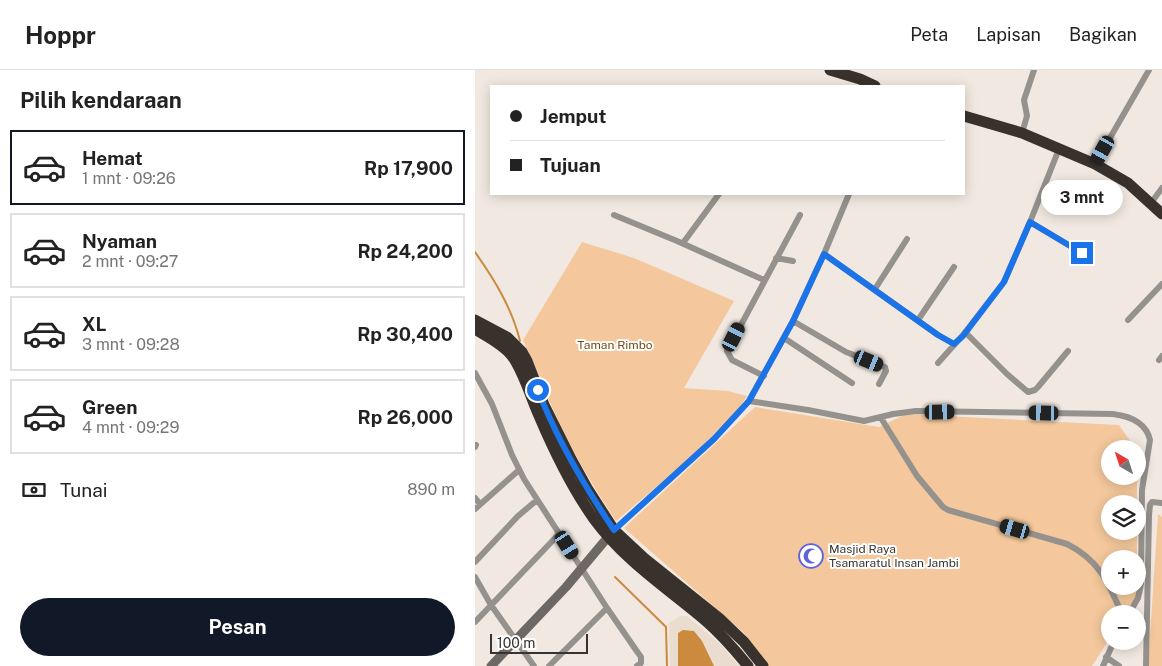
<!DOCTYPE html>
<html lang="id">
<head>
<meta charset="utf-8">
<style>
  body { margin:0; font-family:"Public Sans",sans-serif; background:#f6f6f6; color:#222; height:100vh; display:flex; flex-direction:column; font-size:19px; white-space:nowrap }
  * { box-sizing:border-box; margin:0 }
  p { font-size:16px; color:#767676 }
  .icon { flex:none; width:28px; height:28px; fill:none; stroke:currentColor; stroke-width:2; stroke-linecap:round; stroke-linejoin:round }
  .map { position:relative; flex:1; overflow:hidden }
  .details { display:flex; flex-direction:column; background:#fff; width:475px }
  .details>* { flex:none }
  .banner { position:absolute; left:15px; top:15px; width:475px; height:110px; border-radius:0px; box-shadow:0 2px 12px #0003; display:grid; align-content:center; height:110px; padding:0 20px; background:#fff }
  .needle { width:32px; rotate:321deg }
  .fabs { position:absolute; left:626px; top:370px; display:grid; gap:10px }
  .fabs a { display:grid; place-items:center; width:45px; height:45px; border-radius:50%; background:#fff; box-shadow:0 2px 12px #0003; font-size:25px }
  .scale { position:absolute; left:15px; bottom:12px; width:98px; box-sizing:border-box; padding-left:5px; border:2px solid #363330; border-top:0; font-size:14px; line-height:18px; white-space:nowrap; color:#363330; -webkit-text-stroke:4px #fff; paint-order:stroke }
  .end { position:absolute; width:22px; height:22px; margin:-11px; border:6px solid #1a73e8; background:#fff; box-shadow:0 0 0 2px #fff }
  .from { border-radius:50% }
  .bubble { position:absolute; height:35px; border-radius:18px; background:#fff; box-shadow:0 2px 12px #0003; font-size:16px; font-weight:700; line-height:35px; text-align:center }
  .car { position:absolute; width:15px; height:30px; margin:-15px -8px; border-radius:6px; box-shadow:0 0 4px 1px #0007; background:linear-gradient(#222 24%,#8ab4d8 0 40%,#222 0 76%,#8ab4d8 0 86%,#222 0) }
  .banner b { display:flex; align-items:center; gap:18px; height:48px; font-size:19px }
  .banner b+b { border-top:1px solid #e0e0e0 }
  .banner i { width:12px; height:12px; background:#222 }
  ul { padding:0; list-style:none }
  li { display:flex; align-items:center; gap:15px; height:75px; margin:0 10px 8px; padding:0 10px; border:2px solid #e0e0e0; border-radius:0px }
  li div { flex:1 }
  li b { display:block; font-size:19px }
  li em { font-style:normal; font-weight:700 }
  li.active { border-color:#111827 }
  li>.icon { width:45px; height:45px; stroke-width:1.5 }
  h2 { padding:0 20px; font-size:22px; line-height:60px }
  .pay { display:flex; align-items:center; gap:12px; height:55px; padding:0 20px; font-size:19px }
  .pay p { margin-inline-start:auto }
  .cta { display:flex; gap:10px; margin-top:auto; padding:10px 20px }
  .cta a { flex:1; height:58px; border-radius:30px; background:#111827; color:#fff; font-size:20px; font-weight:700; line-height:58px; text-align:center }
  header { display:flex; align-items:center; gap:30px; box-sizing:border-box; height:70px; padding:0 25px; background:#fff; border-bottom:1px solid #e0e0e0 }
  header strong { font-size:24px }
  nav { display:flex; gap:28px; margin-inline-start:auto; font-size:18px }
  main { display:flex; flex:1; min-height:0 }
  .map>svg:first-child { display:block }
  .built { fill:#eadcce }
  .green { fill:#f4c89c }
  .water { fill:#cc8a3e }
  .lines { fill:none; stroke-linecap:round; stroke-linejoin:round }
  .stream { stroke:#cc8a3e; stroke-width:2 }
  .street { stroke:#95928e; stroke-width:6 }
  .secondary { stroke:#6d6863; stroke-width:9 }
  .highway { stroke:#39322c; stroke-width:11 }
  .route { stroke:#1a73e8; stroke-width:6 }
  .labels { text-anchor:middle; dominant-baseline:central; stroke-width:4; stroke-linejoin:round; paint-order:stroke }
  .park-label { font-size:12px; fill:#784b13; stroke:#fff }
  .poi-label { font-size:12px; fill:#363330; stroke:#fff; text-anchor:start }
</style>
</head>
<body>
<header>
<strong>Hoppr</strong>
<nav><a>Peta</a><a>Lapisan</a><a>Bagikan</a></nav>
</header>
<main>
<section class="details">
<h2>Pilih kendaraan</h2>
<ul>
<li class="active"><svg class="icon" aria-label="car" viewBox="0 0 24 24"><path d="M5 17H2v-5l4-1 3-4h7l3 4 3 1v5h-3M9 17h6M6 11h13"/><circle cx="7" cy="17" r="2"/><circle cx="17" cy="17" r="2"/></svg><div><b>Hemat</b><p>1 mnt · 09:26</p></div><em>Rp 17,900</em></li>
<li><svg class="icon" aria-label="car" viewBox="0 0 24 24"><path d="M5 17H2v-5l4-1 3-4h7l3 4 3 1v5h-3M9 17h6M6 11h13"/><circle cx="7" cy="17" r="2"/><circle cx="17" cy="17" r="2"/></svg><div><b>Nyaman</b><p>2 mnt · 09:27</p></div><em>Rp 24,200</em></li>
<li><svg class="icon" aria-label="car" viewBox="0 0 24 24"><path d="M5 17H2v-5l4-1 3-4h7l3 4 3 1v5h-3M9 17h6M6 11h13"/><circle cx="7" cy="17" r="2"/><circle cx="17" cy="17" r="2"/></svg><div><b>XL</b><p>3 mnt · 09:28</p></div><em>Rp 30,400</em></li>
<li><svg class="icon" aria-label="car" viewBox="0 0 24 24"><path d="M5 17H2v-5l4-1 3-4h7l3 4 3 1v5h-3M9 17h6M6 11h13"/><circle cx="7" cy="17" r="2"/><circle cx="17" cy="17" r="2"/></svg><div><b>Green</b><p>4 mnt · 09:29</p></div><em>Rp 26,000</em></li>
</ul>
<div class="pay"><svg class="icon" aria-label="cash" viewBox="0 0 24 24"><path d="M3 7h18v10H3z"/><circle cx="12" cy="12" r="2"/></svg>Tunai<p>890 m</p></div>
<div class="cta"><a>Pesan</a></div>
</section>
<div class="map">
<svg width="687" height="596" viewBox="0 0 687 596">
  <rect width="100%" height="100%" fill="#f1e9e1"/>
  <path class="built" d="M205,546H212L245,574L264,596H195L194,553Z"/>
  <path class="green" d="M107,172L159,188L259,231L209,318L253,321L272,326L263,340L214,389L141,451C119,418 99,384 82,348C70,322 60,296 48,270Z
    M280,337L404,357L431,344L644,355L661,379H635V406H662V434H635V461H662V489H635V516H662V526L651,544H635V568L617,596H293L268,562L149,458Z
    M683,444L687,447V596H673Z"/>
  <path class="water" d="M208,560L219,561L227,571L239,596H203V563Z"/>
  <g class="lines">
    <path class="stream" d="M0,182C19,209 37,238 45,271
      M140,507L191,557L192,596"/>
    <path class="street" d="M547,63L552,46L549,30L559,0
      M620,94L674,0
      M676,133L687,118
      M139,145L202,171L289,210
      M555,152L607,183
      M208,173L244,124
      M349,184L463,265L479,274
      M301,188L318,191
      M400,219L432,169
      M443,250L479,197
      M653,250L687,214
      M318,251L371,282L410,297L411,301L404,314
      M490,262L532,304L553,322L560,320L563,317L593,281
      M309,268L377,313
      M684,290L687,286
      M463,293L488,265L529,212L555,152L584,79
      M0,303L17,334L37,385L49,409L132,538L161,580L166,587V593L162,596
      M289,306L257,290L252,281L325,145
      M274,331L333,340L389,351L418,344L441,341L638,344C654,346 671,352 675,370L667,420L666,514L663,528L654,544
      M406,348L442,406L468,437L473,440L592,474C624,490 633,512 647,544
      M0,377L1,375
      M0,428L5,434
      M0,439L44,400
      M139,460L239,369L274,331L318,251L349,184L374,124
      M0,492L43,446L62,430
      M0,507L16,535L59,596
      M0,552L84,464
      M631,587L644,596
      M74,596L132,538
      M628,596L639,571
      M671,596L674,445L675,435L677,432L687,433"/>
    <path class="secondary" d="M16,596L91,517L133,467"/>
    <path class="highway" d="M355,0L385,9L400,16
      M489,46L547,63L620,94L653,113L687,144
      M0,250L32,267L47,282L52,291L69,335L96,389L112,418L139,460L169,488L244,548L269,572L288,596
      M0,259C12,267 28,274 37,286C49,302 56,329 65,348C80,383 97,418 119,449C150,491 192,518 231,551C246,564 260,580 273,596"/>
  </g>
  <g class="lines">
    <path class="route" d="M63,320C82,370 110,417 139,460L239,369L274,331L318,251L349,184L463,265L479,274L488,266L529,212L555,152L607,183"/>
  </g>
  <defs>
    <g id="mosque-ring" transform="scale(1.25)"><circle r="9.5" fill="#fff" stroke="#5c63db" stroke-width="1.5"/><path d="M3.5-4.9A6 6 0 1 0 3.5 4.9A5 5 0 1 1 3.5-4.9Z" fill="#5c63db"/></g>
  </defs>
  <g fill-rule="evenodd">
    <use href="#mosque-ring" x="336" y="486"/>
  </g>
  <g class="labels">
    <g class="park-label">
      <text x="140" y="275">Taman Rimbo</text>
    </g>
    <g class="poi-label">
      <text x="354" y="479">Masjid Raya<tspan x="354" dy="14">Tsamaratul Insan Jambi</tspan></text>
    </g>
  </g>
</svg>
<div class="fabs">
<a><svg class="needle" viewBox="-14 -14 28 28"><path d="M0-13l5 13h-10z" fill="#e53935"/><path d="M0 13l5-13h-10z" fill="#767676"/></svg></a>
<a><svg class="icon" aria-label="layers" viewBox="0 0 24 24"><path d="M12 4l9 5-9 5-9-5zM3 14l9 5 9-5"/></svg></a>
<a>+</a>
<a>−</a>
</div>
<div class="scale">100 m</div>
<i class="end from" style="left:63px;top:320px"></i>
<i class="end" style="left:607px;top:183px"></i>
<div class="bubble" style="left:566px;top:110px;width:82px">3 mnt</div>
<i class="car" style="left:628px;top:80px;rotate:209deg"></i>
<i class="car" style="left:259px;top:267px;rotate:27deg"></i>
<i class="car" style="left:394px;top:291px;rotate:112deg"></i>
<i class="car" style="left:465px;top:342px;rotate:89deg"></i>
<i class="car" style="left:569px;top:343px;rotate:271deg"></i>
<i class="car" style="left:540px;top:459px;rotate:286deg"></i>
<i class="car" style="left:92px;top:475px;rotate:148deg"></i>
<div class="banner">
<b><i class="from"></i>Jemput</b>
<b><i></i>Tujuan</b>
</div>
</div>
</main>
</body>
</html>
